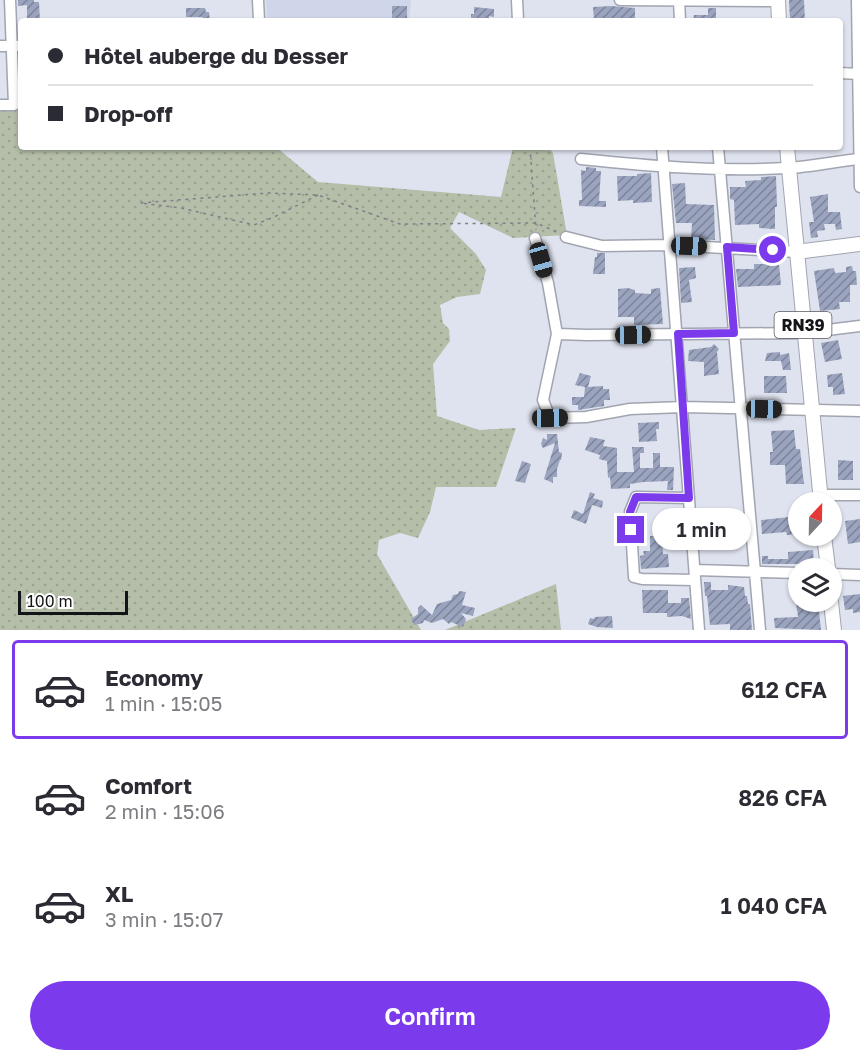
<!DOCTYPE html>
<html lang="en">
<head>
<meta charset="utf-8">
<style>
  body { margin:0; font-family:"Golos Text",sans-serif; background:#f2f2f3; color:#2b2b33; height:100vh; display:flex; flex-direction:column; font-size:22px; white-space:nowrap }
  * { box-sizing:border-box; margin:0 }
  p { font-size:20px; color:#7c7c81 }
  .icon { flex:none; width:33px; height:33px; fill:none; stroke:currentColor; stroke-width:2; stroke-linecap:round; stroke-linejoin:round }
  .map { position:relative; height:630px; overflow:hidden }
  .panel { display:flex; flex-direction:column; background:#fff; flex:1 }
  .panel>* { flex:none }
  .guide { position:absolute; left:18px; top:18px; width:825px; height:132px; border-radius:6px; box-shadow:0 2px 4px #0004; display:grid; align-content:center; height:132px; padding:0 30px; background:#fff }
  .needle { width:39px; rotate:22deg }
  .fabs { position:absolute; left:788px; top:492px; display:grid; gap:12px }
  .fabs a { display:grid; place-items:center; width:54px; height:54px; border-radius:50%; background:#fff; box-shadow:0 2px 4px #0004; font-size:30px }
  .scale { position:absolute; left:18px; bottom:15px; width:110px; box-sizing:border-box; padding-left:6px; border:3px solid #131418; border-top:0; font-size:16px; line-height:21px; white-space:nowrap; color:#131418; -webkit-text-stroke:4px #fff; paint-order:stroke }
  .end { position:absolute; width:27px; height:27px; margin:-14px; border:8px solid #7c3aed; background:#fff; box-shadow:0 0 0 3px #fff }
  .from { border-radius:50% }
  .bubble { position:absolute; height:42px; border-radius:21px; background:#fff; box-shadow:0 2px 4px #0004; font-size:20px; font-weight:600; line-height:42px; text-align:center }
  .car { position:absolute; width:18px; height:36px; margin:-18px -9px; border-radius:8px; box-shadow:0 0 4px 2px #0007; background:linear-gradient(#222 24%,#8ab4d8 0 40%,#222 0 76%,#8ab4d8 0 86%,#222 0) }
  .guide b { display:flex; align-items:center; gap:21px; height:57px; font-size:22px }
  .guide b+b { border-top:2px solid #e1e1e2 }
  .guide i { width:15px; height:15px; background:#2b2b33 }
  ul { padding:10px 0 0; list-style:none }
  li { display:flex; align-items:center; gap:18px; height:99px; margin:0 12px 9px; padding:0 18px; border:3px solid transparent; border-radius:6px }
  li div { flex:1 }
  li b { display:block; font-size:22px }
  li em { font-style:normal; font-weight:600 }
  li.active { border-color:#7c3aed }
  li>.icon { width:54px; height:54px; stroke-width:1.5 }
  .button { display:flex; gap:12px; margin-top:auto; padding:12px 30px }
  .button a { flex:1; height:69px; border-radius:36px; background:#7c3aed; color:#fff; font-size:24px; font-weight:600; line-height:69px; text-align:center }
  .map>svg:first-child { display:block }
  .built { fill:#d0d6e9 }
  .grass { fill:url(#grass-dots) }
  .building { fill:url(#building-hatch) }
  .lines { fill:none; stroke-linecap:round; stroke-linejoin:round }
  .minor-casing { stroke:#a1a5b0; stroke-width:13 }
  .major-casing { stroke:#a1a5b0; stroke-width:16 }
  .path { stroke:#7d7f88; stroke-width:1.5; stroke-dasharray:3 4.5; stroke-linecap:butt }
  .minor { stroke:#fff; stroke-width:10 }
  .major { stroke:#fff; stroke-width:14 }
  .route { stroke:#7c3aed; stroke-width:8 }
  .labels { text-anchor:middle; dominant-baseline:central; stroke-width:4.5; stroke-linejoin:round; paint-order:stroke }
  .shield { fill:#fff; stroke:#5a5a5d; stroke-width:1.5 }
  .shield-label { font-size:16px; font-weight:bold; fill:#131418 }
</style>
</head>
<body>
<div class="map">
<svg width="860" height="630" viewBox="0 0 860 630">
  <defs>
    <pattern id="grass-dots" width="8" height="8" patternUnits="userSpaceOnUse" patternTransform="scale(1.5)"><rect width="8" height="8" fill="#b5bea8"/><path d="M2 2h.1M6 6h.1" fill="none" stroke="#9ba290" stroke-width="1.8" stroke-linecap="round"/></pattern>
    <pattern id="building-hatch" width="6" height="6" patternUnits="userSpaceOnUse" patternTransform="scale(1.5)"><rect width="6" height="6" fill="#9ba4bf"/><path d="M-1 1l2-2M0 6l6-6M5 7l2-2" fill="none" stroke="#7d849a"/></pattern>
  </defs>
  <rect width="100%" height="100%" fill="#dfe3ef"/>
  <path class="built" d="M266,0H411L409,21H267Z"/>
  <path class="grass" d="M21,108V147H276L318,182L501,197L513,147H548L553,153L567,235L513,238L459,212L450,228L476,254L486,270L480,294L457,297L440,305L443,323L449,329L450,341L433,364L437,416L479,430L516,428L496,487H436L430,512L418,538L400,533L379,540L377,554L421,630H0V110Z
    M556,584L561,630H445Z"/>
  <path class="building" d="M18,0H34V2H39L40,21H27V5L18,6Z
    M789,0H804L805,21H790Z
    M392,6H407V19H392Z
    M611,6L635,8V21H594L593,7Z
    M474,7L494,9V17L489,16V21H471V14H474Z
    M186,8H205L206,12H209L210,21H204L202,17H186Z
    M708,8H716V21H693L694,15H708Z
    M586,167L596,168V171H601L599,201H606V207L579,206V200H582L581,170L586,171Z
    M651,173L652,202L633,203V200L618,201L617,176H637V174Z
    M776,176L777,207H775V229L759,228V224L735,225L734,200L730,199V187H746L745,181L761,180V177Z
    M685,183L686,204L714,205L715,240L691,239L692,223H676L672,184Z
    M828,194V212H840L842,229L836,230L835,224H824L825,230L817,231L818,237L811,238L809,222H814L810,197Z
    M597,253H605V274H593L595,257H597Z
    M754,264H779L781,285L738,287L736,269H754Z
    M852,266L853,271H856L857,285H850V302H839L840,309L820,311L814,271L834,268L835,273L846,272V267Z
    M695,267L696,278L689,280L692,302L681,303L679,268Z
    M628,288L635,290V293L651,294V289L660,288L663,324L634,325V317H618V289Z
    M838,340L842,359L825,362L821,343Z
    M714,344L719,349L717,352L719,374L704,376V362L688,361L689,350L711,347Z
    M780,352V355L789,353L791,370H783L781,361H765L767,353Z
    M580,373L591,376L588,387L603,386V389H609L610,400H604V406L578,410V405H572V397H584L585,387L575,385Z
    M842,373L845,394L833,395V387H828L827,375Z
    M764,376H786L787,393H764Z
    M659,422V429H656L657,441L639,442L638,423Z
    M794,430L796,449H800L804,484H786L785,465H770V452H773L771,431Z
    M547,434H557L559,452L562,453L561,460H560L557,469V477H553V483L544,479L555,443L543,448L541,444L543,438L547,440Z
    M590,437L605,440L603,446L617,448V472H634L632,447H644V453H640V468H653V453H660V467H674L673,490H667L668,481L643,482L630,484V488L611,489L610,477L608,478L607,461L599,459L600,455L585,450Z
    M838,460L853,461V480H838Z
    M522,461L531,464L525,483L515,481Z
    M590,492L595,494L593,498L603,501L602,508L592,505L586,524L571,518L574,510L583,514Z
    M720,512H727L728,517H736L738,532L722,531Z
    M798,516V534L787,535L786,532L762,534L761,520Z
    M860,519V542L848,544L845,521Z
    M656,521H672V532L656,533Z
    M650,536H662L663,554H668L669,567L641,569L640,556L644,555L643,551H650Z
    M813,550L814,564H762V556H768V559H788V552Z
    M704,582H711V590H728V585L744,587L745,596H747L748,604H750L752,630H730V624L710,625L707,596H705Z
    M642,590H668V603H681V598H689L691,619L682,616L667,617V613H643Z
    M459,591L466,592L462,605L475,608L473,616L461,613L466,619L463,627L451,622L449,624L443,619L432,623L424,620L423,623L414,625L411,619L418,614V608L421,605L432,615L437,604L451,600L453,595L458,594Z
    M860,594V612L853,613V609L845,610L843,596Z
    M796,602H818L821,630L775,628L774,618L798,617Z
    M612,616L613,628L597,627L588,624L590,618L594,619L595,617Z"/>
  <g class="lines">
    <g class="minor-casing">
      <path id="minor" d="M258,0L259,21
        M517,0L518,21
        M620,0L778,1
        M679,0L680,21
        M857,0L860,187
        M0,46H21
        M840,73L859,74
        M0,105H14L10,0
        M662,147L699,630
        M718,147L760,630
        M581,159C649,166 718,172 787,168C811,167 836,161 860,159
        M566,237L602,246L670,245L796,252
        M535,238L548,283L557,334L543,400L550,418L586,417L630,409L683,407L860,411
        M557,334L588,335L803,333L860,326
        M820,495H860
        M689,498L636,497L630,512L634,577L642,579L695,580
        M695,570L798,573
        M831,574L860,575"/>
    </g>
    <g class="major-casing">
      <path id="major" d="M778,0L779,21
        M787,147L821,502
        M796,252L860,244
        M824,536L828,568
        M831,602L834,630"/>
    </g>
    <path class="path" d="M530,147L536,230
      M318,195L274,217L254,225L181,208L140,203L268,193L318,195L400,224L536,223L557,232"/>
    <use href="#minor" class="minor"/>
    <use href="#major" class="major"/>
  </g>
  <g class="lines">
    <path class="route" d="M631,530L630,512L636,497L689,498L678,334L734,333L727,247L773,250"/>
  </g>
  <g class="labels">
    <rect class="shield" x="774.5" y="312" width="57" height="26" rx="4.5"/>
    <g class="shield-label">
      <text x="803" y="325">RN39</text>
    </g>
  </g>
</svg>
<div class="fabs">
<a><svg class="needle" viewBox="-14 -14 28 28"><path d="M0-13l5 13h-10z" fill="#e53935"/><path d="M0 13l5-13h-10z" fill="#7c7c81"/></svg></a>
<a><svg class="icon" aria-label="layers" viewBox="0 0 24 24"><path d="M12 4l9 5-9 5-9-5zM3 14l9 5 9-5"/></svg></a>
</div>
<div class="scale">100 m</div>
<i class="end from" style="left:773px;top:250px"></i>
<i class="end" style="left:631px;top:530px"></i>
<div class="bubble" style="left:652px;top:508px;width:99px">1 min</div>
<i class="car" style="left:689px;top:246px;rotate:92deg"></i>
<i class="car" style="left:541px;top:260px;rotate:164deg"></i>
<i class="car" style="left:633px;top:335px;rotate:89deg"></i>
<i class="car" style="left:764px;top:409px;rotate:91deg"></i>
<i class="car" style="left:550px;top:418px;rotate:89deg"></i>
<div class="guide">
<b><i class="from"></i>Hôtel auberge du Desser</b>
<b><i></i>Drop-off</b>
</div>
</div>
<section class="panel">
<ul>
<li class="active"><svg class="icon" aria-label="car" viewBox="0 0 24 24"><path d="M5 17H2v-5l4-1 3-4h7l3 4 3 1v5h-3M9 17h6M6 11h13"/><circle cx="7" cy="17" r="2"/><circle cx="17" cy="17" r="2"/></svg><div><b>Economy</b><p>1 min · 15:05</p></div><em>612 CFA</em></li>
<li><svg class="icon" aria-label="car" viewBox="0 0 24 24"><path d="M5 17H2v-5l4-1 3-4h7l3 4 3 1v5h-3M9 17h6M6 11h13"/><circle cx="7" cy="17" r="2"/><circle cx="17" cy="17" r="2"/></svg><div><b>Comfort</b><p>2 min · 15:06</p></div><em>826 CFA</em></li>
<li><svg class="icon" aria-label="car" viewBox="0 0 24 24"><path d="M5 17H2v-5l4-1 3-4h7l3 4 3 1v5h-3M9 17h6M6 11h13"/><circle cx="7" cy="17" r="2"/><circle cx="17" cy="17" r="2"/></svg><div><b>XL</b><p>3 min · 15:07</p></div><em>1 040 CFA</em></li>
</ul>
<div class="button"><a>Confirm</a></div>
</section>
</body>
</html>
